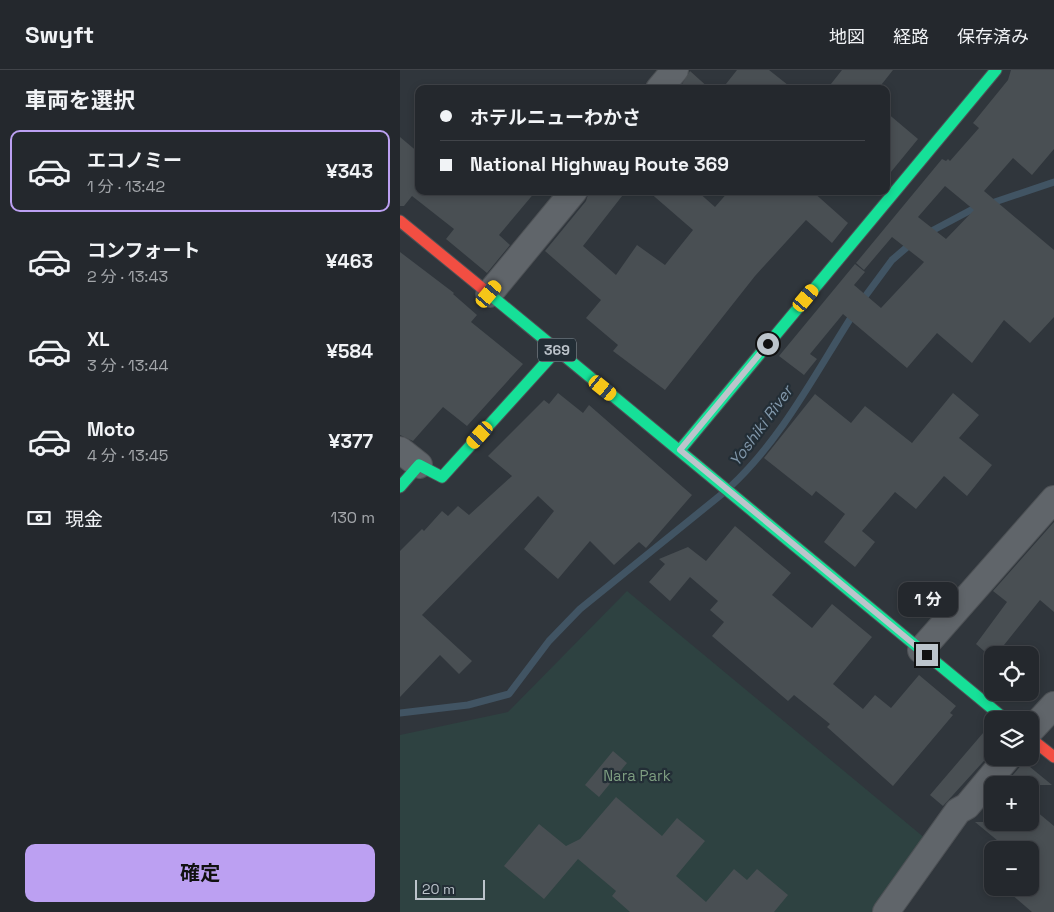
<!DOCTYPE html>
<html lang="ja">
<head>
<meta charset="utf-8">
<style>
  body { margin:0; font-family:"Space Grotesk","Noto Sans JP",sans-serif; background:#2c3035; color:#f1f3f6; height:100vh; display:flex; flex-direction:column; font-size:19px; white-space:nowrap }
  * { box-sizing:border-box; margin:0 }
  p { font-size:16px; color:#a3a6aa }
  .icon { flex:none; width:28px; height:28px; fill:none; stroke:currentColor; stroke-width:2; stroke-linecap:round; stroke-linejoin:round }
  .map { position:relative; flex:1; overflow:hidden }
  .panel { display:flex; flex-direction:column; background:#24282d; width:400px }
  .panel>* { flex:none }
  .top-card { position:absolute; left:15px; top:15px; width:475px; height:110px; border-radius:10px; box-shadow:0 2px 8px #0003,0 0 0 1px #414449; display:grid; align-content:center; height:110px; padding:0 25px; background:#24282d }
  .fabs { position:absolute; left:584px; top:576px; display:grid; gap:10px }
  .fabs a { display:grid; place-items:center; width:55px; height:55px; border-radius:10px; background:#24282d; box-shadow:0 2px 8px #0003,0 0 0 1px #414449; font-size:25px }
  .scale { position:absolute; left:15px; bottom:12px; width:70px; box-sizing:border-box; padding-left:5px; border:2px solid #bcc4cb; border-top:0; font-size:14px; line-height:18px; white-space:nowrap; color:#bcc4cb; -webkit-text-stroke:4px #232e36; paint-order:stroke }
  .end { position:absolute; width:22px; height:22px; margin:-11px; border:6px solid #bcc4cb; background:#111; box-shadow:0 0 0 2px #111 }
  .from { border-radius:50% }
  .bubble { position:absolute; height:35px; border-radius:10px; background:#24282d; box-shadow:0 2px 8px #0003,0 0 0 1px #414449; font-size:16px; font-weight:700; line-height:35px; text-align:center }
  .car { position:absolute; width:15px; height:30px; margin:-15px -8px; border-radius:6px; box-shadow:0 0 4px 1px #0007; background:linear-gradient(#f5c518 24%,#345 0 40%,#f5c518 0 76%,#345 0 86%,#f5c518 0) }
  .top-card b { display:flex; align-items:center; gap:18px; height:48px; font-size:19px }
  .top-card b+b { border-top:1px solid #414449 }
  .top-card i { width:12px; height:12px; background:#f1f3f6 }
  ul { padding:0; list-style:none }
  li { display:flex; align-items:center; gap:15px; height:82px; margin:0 10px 8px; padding:0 15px; border:2px solid transparent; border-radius:10px }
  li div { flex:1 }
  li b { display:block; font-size:19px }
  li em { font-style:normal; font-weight:700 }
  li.current { border-color:#bca0f2 }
  li>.icon { width:45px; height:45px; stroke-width:1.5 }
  h2 { padding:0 25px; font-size:22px; line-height:60px }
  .pay { display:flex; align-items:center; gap:12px; height:55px; padding:0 25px; font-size:19px }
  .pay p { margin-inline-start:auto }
  .primary-button { display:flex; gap:10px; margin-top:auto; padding:10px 25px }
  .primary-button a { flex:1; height:58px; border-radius:10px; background:#bca0f2; color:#111; font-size:20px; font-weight:700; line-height:58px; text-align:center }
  header { display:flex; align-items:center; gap:30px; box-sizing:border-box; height:70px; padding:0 25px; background:#24282d; border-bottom:1px solid #414449 }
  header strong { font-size:24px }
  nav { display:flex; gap:28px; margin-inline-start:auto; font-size:18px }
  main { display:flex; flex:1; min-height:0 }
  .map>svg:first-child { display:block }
  .green { fill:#2e4241 }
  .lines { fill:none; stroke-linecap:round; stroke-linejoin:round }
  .stream { stroke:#415463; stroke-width:7 }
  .building { fill:#494f53; fill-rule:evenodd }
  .street-casing { stroke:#4e5256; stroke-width:28 }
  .fast-casing { stroke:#4e5256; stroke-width:13 }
  .jam-casing { stroke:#4e5256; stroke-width:13 }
  .street { stroke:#60656a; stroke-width:26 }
  .fast { stroke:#16e098; stroke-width:11 }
  .jam { stroke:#f24e42; stroke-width:11 }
  .route { stroke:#bcc4cb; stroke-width:6 }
  .labels { text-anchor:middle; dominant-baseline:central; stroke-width:4.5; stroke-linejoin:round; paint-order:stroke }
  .shield { fill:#232e36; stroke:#8e979e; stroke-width:1 }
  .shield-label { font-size:14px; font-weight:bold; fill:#bcc4cb }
  .park-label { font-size:15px; fill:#7d9d80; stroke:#232e36 }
  .water-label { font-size:16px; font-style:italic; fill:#8197aa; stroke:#232e36 }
</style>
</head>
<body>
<header>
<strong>Swyft</strong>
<nav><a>地図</a><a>経路</a><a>保存済み</a></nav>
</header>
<main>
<section class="panel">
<h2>車両を選択</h2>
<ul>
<li class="current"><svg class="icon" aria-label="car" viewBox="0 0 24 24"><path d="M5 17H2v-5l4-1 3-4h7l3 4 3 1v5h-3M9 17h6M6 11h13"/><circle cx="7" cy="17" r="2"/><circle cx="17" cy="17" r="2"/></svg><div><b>エコノミー</b><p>1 分 · 13:42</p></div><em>¥343</em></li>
<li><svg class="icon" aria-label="car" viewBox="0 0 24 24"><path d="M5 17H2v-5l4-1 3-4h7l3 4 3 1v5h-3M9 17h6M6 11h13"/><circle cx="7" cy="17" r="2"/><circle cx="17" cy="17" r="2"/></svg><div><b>コンフォート</b><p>2 分 · 13:43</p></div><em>¥463</em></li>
<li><svg class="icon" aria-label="car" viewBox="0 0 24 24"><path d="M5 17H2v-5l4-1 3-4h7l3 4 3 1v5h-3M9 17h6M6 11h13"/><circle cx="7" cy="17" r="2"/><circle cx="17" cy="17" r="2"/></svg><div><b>XL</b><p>3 分 · 13:44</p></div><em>¥584</em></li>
<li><svg class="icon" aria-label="car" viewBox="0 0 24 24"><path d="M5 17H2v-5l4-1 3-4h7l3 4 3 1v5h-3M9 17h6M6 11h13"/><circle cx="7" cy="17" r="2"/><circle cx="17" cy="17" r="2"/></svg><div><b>Moto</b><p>4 分 · 13:45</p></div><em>¥377</em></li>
</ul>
<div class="pay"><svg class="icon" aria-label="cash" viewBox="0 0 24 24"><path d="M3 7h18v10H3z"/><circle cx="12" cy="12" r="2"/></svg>現金<p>130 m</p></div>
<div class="primary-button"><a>確定</a></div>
</section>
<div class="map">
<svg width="654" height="842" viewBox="0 0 654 842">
  <rect width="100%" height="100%" fill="#30363c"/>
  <path class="green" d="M227,521L526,769L478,842H0V665L108,642Z"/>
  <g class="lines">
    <path class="stream" d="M526,164L571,140L654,112
      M461,232L492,190L513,172
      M330,417C382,369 416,302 454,243
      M0,643L68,635L109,624L149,571L180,539L322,424"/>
  </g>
  <path class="building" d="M337,0H369L393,19H322Z
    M442,0H493L478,19H427Z
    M611,0H654V79L632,105L613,88L584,121L654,180V247L630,273L604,250L572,293L537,263L507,298L443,244L410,284L417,289L404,305L379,286L455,194L465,202L454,215L481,238L524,192L492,167L464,200L456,193L542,89L546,91L548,89L550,91L579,58L573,53L608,10ZM545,116L574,140L546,169L518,147Z
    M290,1L310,19H279Z
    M486,42L518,69L486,108Z
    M0,67L19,83V117L16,121H136L99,165L110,175L87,203L46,169L54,159L12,126L4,136H0Z
    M189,121H226L183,176L216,205L237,175L265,195L293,160L248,121H297L315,137L329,121H412L448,153L432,173L406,150L355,206L265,320L213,281L218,275L186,248L201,230L145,181L186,131Z
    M0,182L54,223L53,224L77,245L71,252L123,294L67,356L43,337L13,371L0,365Z
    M158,323L183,343L189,335L292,425L246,478L239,472L214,495L190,471L158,509L124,479L154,441L138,426L22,545L72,591L59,604L40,585L0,627V481L22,459L24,461L42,441L48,446L58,436L69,445L112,406L88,386L144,330L149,334Z
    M553,323L579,345L559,368L592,395L567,426L544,406L516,439L495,422L462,461L475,472L455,497L424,472L445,444L416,421L412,426L364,388L415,324L451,353L465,336L512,373Z
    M654,452V542L640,530L596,585H592V588L576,574L607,532L593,521Z
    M335,456L391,503L372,525L412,558L432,534L472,567L433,614L463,639L475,625L491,638L519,605L556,636L550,643L553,645L493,716L427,657L430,654L394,625L388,631L312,566L324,552L310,540L318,531L290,507L270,531L249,512L265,494L259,489L288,477L306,491Z
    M589,656L592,659V682L543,736L530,725Z
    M213,681L227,693L199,727L185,715Z
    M624,692L652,715H604Z
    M216,727L262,766L277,748L305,771L276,806L306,832L334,799L347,810L357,799L388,825L374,842H230L212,826L216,821L178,789L144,829L104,796L139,754L166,776L180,769Z
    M630,736L654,756V842H632L604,818H630V780H609L575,752H630Z"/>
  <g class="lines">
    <g class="street-casing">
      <path id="street" d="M259,19L275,0
        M89,224L174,121
        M0,380L19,395
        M521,580L654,429
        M630,661L654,635
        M486,842L558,741L567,736L607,688"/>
    </g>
    <g class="fast-casing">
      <path id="fast" d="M88,223L606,650
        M280,380L596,0
        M0,417L19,395L42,407L157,280"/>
    </g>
    <g class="jam-casing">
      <path id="jam" d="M0,151L88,223
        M630,668L654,687"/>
    </g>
    <use href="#street" class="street"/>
    <use href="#fast" class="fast"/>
    <use href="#jam" class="jam"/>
  </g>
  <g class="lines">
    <path class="route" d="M368,274L280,380L527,585"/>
  </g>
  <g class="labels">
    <rect class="shield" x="138" y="268.5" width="38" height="23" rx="4"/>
    <g class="shield-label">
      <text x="157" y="280">369</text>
    </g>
    <g class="park-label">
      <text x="237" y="705">Nara Park</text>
    </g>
    <g class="water-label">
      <text transform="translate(361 356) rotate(-54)">Yoshiki River</text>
    </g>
  </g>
</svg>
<div class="fabs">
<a><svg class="icon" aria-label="locate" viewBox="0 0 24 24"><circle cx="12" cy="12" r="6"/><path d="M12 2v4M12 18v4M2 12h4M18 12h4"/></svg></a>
<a><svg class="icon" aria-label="layers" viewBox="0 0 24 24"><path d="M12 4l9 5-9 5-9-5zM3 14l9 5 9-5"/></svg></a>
<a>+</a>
<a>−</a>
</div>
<div class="scale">20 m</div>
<i class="end from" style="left:368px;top:274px"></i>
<i class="end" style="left:527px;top:585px"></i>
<div class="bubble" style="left:498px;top:512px;width:60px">1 分</div>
<i class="car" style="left:89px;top:224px;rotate:40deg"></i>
<i class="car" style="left:406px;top:228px;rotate:40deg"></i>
<i class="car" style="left:203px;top:318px;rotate:129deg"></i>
<i class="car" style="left:80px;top:365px;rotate:222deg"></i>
<div class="top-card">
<b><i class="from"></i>ホテルニューわかさ</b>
<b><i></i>National Highway Route 369</b>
</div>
</div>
</main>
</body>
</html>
